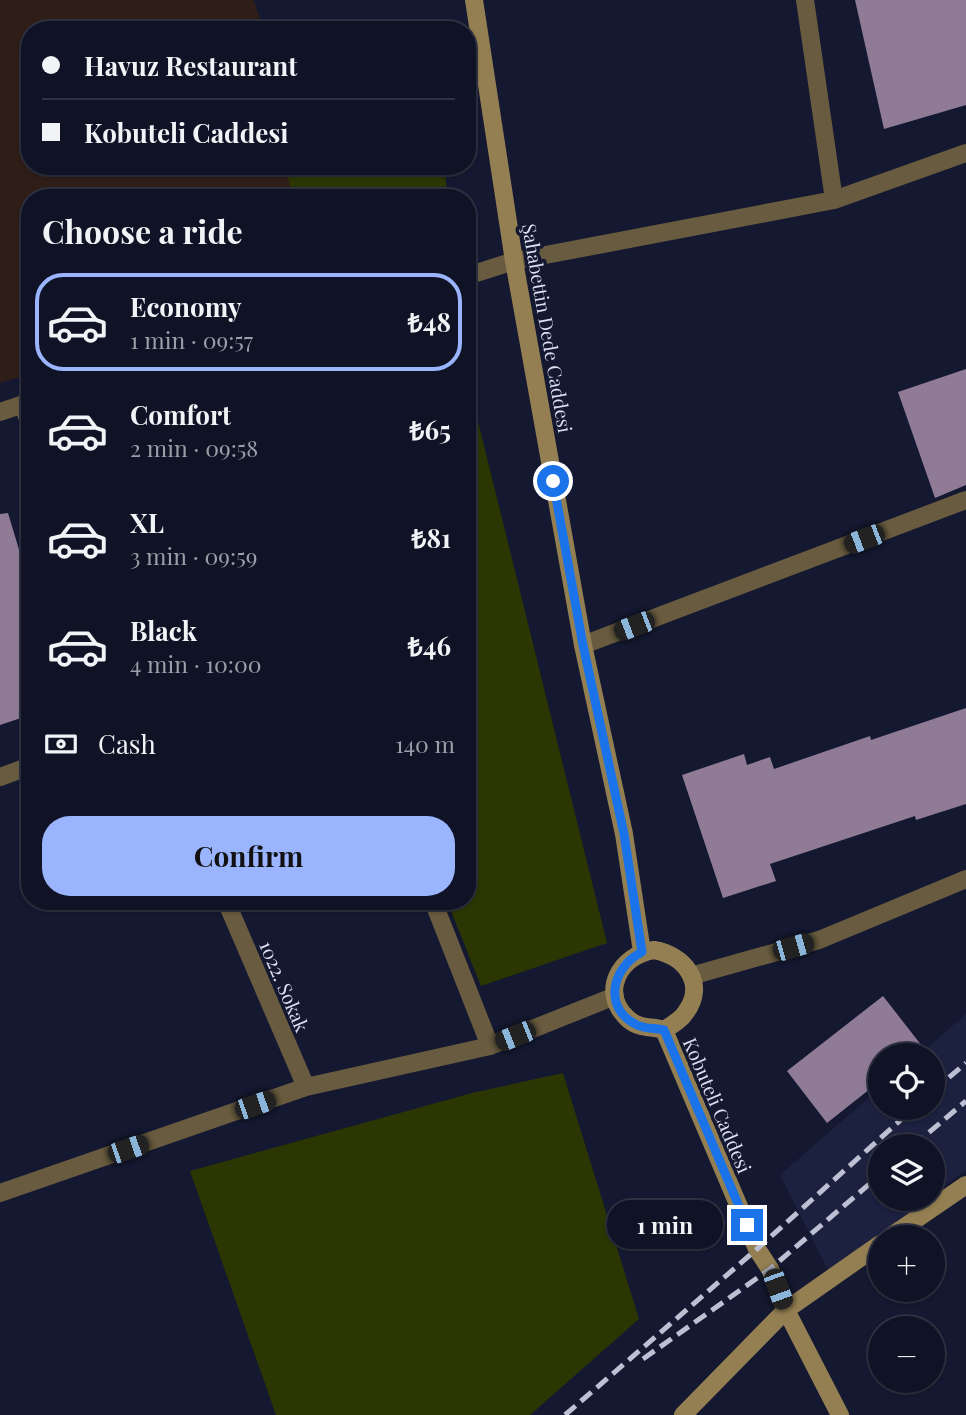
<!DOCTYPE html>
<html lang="en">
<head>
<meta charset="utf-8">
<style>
  body { margin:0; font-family:"Playfair Display",serif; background:#181c2d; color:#f1f3f6; height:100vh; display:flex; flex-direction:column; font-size:26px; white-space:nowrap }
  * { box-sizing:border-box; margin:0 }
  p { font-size:23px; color:#9b9ea7 }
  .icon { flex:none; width:38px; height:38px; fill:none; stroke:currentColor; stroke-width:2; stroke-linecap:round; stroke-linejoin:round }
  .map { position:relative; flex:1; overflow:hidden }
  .sheet { position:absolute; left:21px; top:189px; width:455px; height:721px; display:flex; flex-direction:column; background:#0f1325; border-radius:28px; box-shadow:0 2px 5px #0004,0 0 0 2px #2f3242 }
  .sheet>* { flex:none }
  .guide { position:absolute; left:21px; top:21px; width:455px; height:154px; border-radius:28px; box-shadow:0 2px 5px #0004,0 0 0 2px #2f3242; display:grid; align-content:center; height:154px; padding:0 21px; background:#0f1325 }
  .buttons { position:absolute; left:868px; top:1043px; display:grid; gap:14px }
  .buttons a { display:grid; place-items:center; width:77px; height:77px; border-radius:50%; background:#0f1325; box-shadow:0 2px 5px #0004,0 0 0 2px #2f3242; font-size:35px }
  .end { position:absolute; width:32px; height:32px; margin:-16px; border:9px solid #1a73e8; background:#fff; box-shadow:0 0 0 4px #fff }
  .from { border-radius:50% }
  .bubble { position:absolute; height:49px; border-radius:24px; background:#0f1325; box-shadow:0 2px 5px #0004,0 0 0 2px #2f3242; font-size:23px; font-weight:700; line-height:49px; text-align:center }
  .car { position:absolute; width:21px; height:42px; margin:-21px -10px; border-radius:9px; box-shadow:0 0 5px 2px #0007; background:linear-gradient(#222 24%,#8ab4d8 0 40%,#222 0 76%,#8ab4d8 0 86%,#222 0) }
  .guide b { display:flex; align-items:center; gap:24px; height:66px; font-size:26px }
  .guide b+b { border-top:2px solid #2f3242 }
  .guide i { width:18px; height:18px; background:#f1f3f6 }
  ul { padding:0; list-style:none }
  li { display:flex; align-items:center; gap:21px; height:98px; margin:0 14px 10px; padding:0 7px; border:4px solid transparent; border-radius:28px }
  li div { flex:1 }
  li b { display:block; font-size:26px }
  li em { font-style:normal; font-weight:700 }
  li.active { border-color:#9ab5fd }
  li>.icon { width:63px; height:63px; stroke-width:1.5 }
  h2 { padding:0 21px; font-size:32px; line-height:84px }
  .pay { display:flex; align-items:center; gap:18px; height:77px; padding:0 21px; font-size:26px }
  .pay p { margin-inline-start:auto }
  .primary-button { display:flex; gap:14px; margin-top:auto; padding:14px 21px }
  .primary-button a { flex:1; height:80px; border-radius:28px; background:#9ab5fd; color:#111; font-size:28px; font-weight:700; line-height:80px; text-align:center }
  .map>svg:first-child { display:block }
  .built { fill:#1b213f }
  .education { fill:#2f1d17 }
  .green { fill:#2b3602 }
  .building { fill:#8f7b96 }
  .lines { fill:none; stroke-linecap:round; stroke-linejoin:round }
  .street { stroke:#685b3f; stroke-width:18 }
  .secondary { stroke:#947f52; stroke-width:18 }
  .rail { stroke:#bcc0d2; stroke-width:5; stroke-dasharray:14 7; stroke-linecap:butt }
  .route { stroke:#1a73e8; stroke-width:9 }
  .labels { text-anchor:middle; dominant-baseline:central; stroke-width:7; stroke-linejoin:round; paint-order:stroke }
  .street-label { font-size:19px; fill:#dbdff0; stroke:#141931 }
</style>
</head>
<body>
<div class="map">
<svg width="966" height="1415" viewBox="0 0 966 1415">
  <rect width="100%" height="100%" fill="#141931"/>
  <path class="built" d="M966,1014V1170L933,1195V1146H880V1199H927L829,1272L780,1175L880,1088V1108H933V1055H919Z"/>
  <path class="education" d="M0,0H254L263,30H30V166H288L294,198H30V374L0,383Z"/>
  <path class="green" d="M285,166H444L448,198H293Z
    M467,377L607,943L481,986L447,901H467Z
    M563,1073L639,1319L530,1415H276L190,1171L472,1093Z"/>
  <path class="building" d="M855,0H966V105L884,129Z
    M966,369V485L935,498L898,392Z
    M8,513L30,586V715L0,725V514Z
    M966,708V804L916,820L915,816L770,864L776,881L723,898L682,775L744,754L747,765L770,757L774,769L870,736L871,740Z
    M883,996L929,1055H880V1081L827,1123L787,1071Z"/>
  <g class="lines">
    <path class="street" d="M805,0L834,200
      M467,276L514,261L834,200L966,153
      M22,404L30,424
      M0,412L30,402
      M583,645L966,500
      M0,777L30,766
      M226,901L306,1087
      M433,901L490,1046
      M691,976L819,940L966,879
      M0,1193L306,1087L490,1046L615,996"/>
    <path class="secondary" d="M474,0L514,261L583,645L624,834L642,952
      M654,950C684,955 707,983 686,1012C681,1020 672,1025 664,1030C651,1026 639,1029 628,1019C599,992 620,955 654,950Z
      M664,1030L757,1249L770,1269L786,1310L840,1415
      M890,1237L966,1185
      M683,1415L786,1310L880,1244"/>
    <path class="rail" d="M933,1091L966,1063
      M913,1146L966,1101
      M643,1359L770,1269L880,1175
      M565,1415L757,1249L914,1108"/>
  </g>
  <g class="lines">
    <path class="route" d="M553,481L583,645L624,834L642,952C612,967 602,1008 637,1025C646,1029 655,1028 664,1030L747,1225"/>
  </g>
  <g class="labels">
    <g class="street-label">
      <text transform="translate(548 328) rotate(80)">Şahabettin Dede Caddesi</text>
      <text transform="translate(285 986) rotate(67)">1022. Sokak</text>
      <text transform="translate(718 1105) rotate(67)">Kobuteli Caddesi</text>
    </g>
  </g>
</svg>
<div class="buttons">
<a><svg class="icon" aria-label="locate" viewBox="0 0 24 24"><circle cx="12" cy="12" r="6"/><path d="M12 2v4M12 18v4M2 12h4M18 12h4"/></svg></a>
<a><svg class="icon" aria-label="layers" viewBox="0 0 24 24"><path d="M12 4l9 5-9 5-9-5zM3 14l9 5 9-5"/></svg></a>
<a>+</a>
<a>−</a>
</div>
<i class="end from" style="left:553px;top:481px"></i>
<i class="end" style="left:747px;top:1225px"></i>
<div class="bubble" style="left:607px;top:1200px;width:116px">1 min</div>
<i class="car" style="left:864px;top:539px;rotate:249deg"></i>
<i class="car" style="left:634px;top:626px;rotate:249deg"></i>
<i class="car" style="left:793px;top:947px;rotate:74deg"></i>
<i class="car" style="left:515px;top:1036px;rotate:248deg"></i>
<i class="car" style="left:255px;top:1105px;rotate:71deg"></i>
<i class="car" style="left:128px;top:1149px;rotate:71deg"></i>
<i class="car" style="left:778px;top:1289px;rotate:160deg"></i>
<div class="guide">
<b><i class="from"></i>Havuz Restaurant</b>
<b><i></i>Kobuteli Caddesi</b>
</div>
<section class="sheet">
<h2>Choose a ride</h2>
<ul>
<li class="active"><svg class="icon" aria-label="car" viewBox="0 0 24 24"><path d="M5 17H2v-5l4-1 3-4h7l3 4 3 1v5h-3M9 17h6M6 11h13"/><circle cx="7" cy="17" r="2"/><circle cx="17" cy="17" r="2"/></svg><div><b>Economy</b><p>1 min · 09:57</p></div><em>₺48</em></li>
<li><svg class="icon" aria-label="car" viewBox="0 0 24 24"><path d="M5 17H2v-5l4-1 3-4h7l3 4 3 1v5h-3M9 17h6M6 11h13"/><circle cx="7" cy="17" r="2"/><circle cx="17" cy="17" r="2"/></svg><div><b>Comfort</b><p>2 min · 09:58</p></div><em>₺65</em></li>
<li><svg class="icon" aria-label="car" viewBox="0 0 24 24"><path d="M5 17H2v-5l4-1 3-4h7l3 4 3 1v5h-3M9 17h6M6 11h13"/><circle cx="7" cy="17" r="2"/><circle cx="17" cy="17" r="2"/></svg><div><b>XL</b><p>3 min · 09:59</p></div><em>₺81</em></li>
<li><svg class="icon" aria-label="car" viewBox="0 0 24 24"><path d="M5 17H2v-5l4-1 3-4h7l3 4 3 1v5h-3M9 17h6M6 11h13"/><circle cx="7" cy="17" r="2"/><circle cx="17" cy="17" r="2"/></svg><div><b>Black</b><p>4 min · 10:00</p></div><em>₺46</em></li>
</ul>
<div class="pay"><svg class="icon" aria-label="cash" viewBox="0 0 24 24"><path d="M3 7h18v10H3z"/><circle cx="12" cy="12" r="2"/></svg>Cash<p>140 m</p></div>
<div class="primary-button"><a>Confirm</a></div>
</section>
</div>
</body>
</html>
